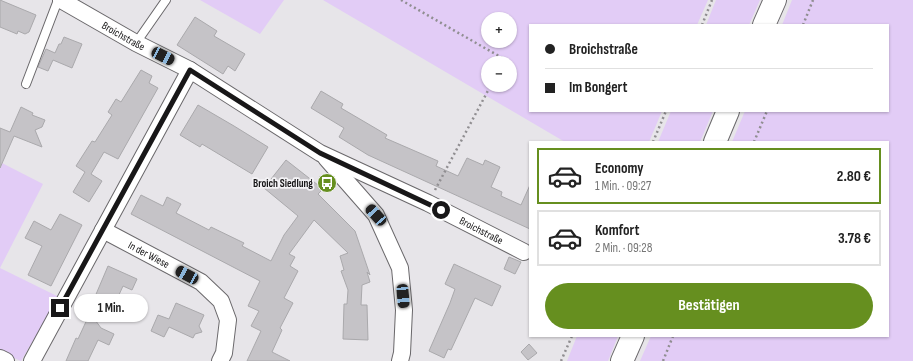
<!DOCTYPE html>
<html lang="de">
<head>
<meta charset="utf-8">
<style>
  body { margin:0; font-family:"Sofia Sans Condensed",sans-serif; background:#f6f6f6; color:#222; height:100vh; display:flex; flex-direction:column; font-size:15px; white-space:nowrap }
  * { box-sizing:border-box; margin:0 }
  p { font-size:13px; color:#767676 }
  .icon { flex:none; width:22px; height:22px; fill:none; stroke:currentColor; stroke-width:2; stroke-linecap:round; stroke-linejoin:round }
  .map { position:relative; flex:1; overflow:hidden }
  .side { position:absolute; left:529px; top:141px; width:360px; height:196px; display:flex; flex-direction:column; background:#fff; border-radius:0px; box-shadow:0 1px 3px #0004 }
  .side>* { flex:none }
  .top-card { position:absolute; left:529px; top:24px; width:360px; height:88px; border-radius:0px; box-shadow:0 1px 3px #0004; display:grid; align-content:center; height:88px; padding:0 16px; background:#fff }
  .fabs { position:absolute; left:481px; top:12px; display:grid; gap:8px }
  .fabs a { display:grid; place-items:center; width:36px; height:36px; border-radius:50%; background:#fff; box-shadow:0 1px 3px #0004; font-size:20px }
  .end { position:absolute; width:18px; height:18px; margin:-9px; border:5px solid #181718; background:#fff; box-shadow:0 0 0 2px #fff }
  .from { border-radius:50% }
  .bubble { position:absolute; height:28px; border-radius:14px; background:#fff; box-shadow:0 1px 3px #0004; font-size:13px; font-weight:700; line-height:28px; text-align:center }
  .car { position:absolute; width:12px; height:24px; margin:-12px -6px; border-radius:5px; box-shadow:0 0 3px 1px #0007; background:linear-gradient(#222 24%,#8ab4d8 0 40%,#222 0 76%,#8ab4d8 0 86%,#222 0) }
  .top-card b { display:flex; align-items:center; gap:14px; height:38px; font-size:15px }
  .top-card b+b { border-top:1px solid #e0e0e0 }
  .top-card i { width:10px; height:10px; background:#222 }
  ul { padding:7px 0 0; list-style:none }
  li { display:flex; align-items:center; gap:12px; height:56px; margin:0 8px 6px; padding:0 8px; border:2px solid #e0e0e0; border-radius:0px }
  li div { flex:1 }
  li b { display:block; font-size:15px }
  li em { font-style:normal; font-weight:700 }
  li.selected { border-color:#668f1f }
  li>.icon { width:36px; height:36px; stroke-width:1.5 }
  .cta { display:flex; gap:8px; margin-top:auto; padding:8px 16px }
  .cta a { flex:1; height:46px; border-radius:24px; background:#668f1f; color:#fff; font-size:16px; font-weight:700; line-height:46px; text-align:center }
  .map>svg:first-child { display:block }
  .green { fill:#e2ccf6; fill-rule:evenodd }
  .building { fill:#c5c3c7; stroke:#aaa9ac }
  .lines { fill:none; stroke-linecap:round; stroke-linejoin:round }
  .service-casing { stroke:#6a686b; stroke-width:10 }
  .minor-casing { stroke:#6a686b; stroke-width:18 }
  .secondary-casing { stroke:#6a686b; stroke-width:24 }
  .path { stroke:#908e91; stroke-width:2.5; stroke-dasharray:2 3; stroke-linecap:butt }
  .service { stroke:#fff; stroke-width:8 }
  .minor { stroke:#fff; stroke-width:16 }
  .secondary { stroke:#fff; stroke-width:22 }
  .route { stroke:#181718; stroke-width:5 }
  .labels { text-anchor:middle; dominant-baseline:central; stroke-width:3.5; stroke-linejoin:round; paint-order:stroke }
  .street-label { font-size:11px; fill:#181718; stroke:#f4f3f6 }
  .poi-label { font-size:11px; font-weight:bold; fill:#181718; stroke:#f4f3f6; text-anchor:end }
</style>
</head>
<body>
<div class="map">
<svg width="913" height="361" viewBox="0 0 913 361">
  <rect width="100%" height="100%" fill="#e7e5e9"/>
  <path class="green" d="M200,0H284L260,34Z
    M323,0H708L697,25H530V111H662L649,142H565ZM488,19H510V41H488ZM488,63H510V85H488Z
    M716,0H760L749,25H706Z
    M792,0H913V361H640L651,336H888V142H732L745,111H888V25H782Z
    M671,111H713L700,142H658Z
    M0,162L43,184L0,268Z
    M0,268L59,297L21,361L0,352Z
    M577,336H618L608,361H567Z"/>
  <path class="building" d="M0,0L36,15L29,32L25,34L18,31L17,34L0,27Z
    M195,17L217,31L214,36L245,54L235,71L228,66L223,74L177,45Z
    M64,37L82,44L72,68L53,60L48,71L38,67L46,49L55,53L59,44H61Z
    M141,70L152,76L149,83L158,88L118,159L104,152L91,174L102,181L89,202L73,192L85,172L76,166L92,141L95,142L112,115L108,112L116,99L121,102Z
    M321,91L343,104L341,108L387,135L385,138L438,161L436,166L458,176L467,158L483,165L485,160L500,167L491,187L502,192L501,196L521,205L530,185V229L368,155L339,137L344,128L311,108Z
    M198,105L234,126L268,147L252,174L202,144L200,147L180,135Z
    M21,107L33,113L32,115L45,120L42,127L35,130L42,147L14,136L0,168V128L10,132Z
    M286,160L323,189L318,194L355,231L370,275L367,272L370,282L362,285L361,305H367L368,340L343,339L344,304H347L348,290L341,271L344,270L340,256L348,253L314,220L289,254L295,257L290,266L298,271L284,298L293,303L280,328L282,330L272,352L290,361H247L261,331L251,326L259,311L248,306L260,281L131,214L141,195L163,206L167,197L181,204L176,213L209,230L211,227L244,243L242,246L271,261L284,235L298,216L264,188Z
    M60,214L82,225L51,286L28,275L42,246L25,238L34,221L51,230Z
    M509,257L521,262L515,274L504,269Z
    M454,264L501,286L492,306L475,298L451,350L448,349L444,358L429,351L450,303L455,289L445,284Z
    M108,266L137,279L132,290L123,286L113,308L102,303L97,316L82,309L89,296L94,299Z
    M176,303L204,315L199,326L202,332L195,334L193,338L169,327L164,337L151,331L158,315L169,319Z
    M90,313L101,328L114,334L109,345L98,340L88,361H66L76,338L78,339Z
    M529,344L537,353L528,360L521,352Z"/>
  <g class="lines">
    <g class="service-casing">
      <path id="service" d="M136,43L166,0
        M26,84L58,0"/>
    </g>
    <g class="minor-casing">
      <g id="minor">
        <path id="s1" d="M61,0L136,43L190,70L320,153L428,203L524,252"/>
        <path d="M326,158L376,215L400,268L404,310L402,353L400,361"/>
        <path id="s2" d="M103,230L201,282L221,301L228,320L224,353L220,361"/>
        <path d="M0,358L6,361"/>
        <path d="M32,361L190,70"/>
      </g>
    </g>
    <g class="secondary-casing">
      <path id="secondary" d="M764,25L775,0
        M715,142L728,111
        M622,361L633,336"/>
    </g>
    <path class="path" d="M401,0L504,59L502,63
      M702,25L712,0
      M803,25L813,0
      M653,142L666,111
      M754,142L767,111
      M435,190L491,85
      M561,361L572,336
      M663,361L673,336"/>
    <use href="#service" class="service"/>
    <use href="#minor" class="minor"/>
    <use href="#secondary" class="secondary"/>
  </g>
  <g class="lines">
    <path class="route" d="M60,308L190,70L320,153L441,210"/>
  </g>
  <defs>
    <g id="bus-disc" transform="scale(1)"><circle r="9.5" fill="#668f1f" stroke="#f4f3f6"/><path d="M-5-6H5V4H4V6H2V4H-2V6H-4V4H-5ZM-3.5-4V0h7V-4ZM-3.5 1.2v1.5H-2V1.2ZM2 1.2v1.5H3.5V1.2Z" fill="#fff"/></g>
  </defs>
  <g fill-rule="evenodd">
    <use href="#bus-disc" x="327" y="183"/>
  </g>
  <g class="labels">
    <g class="street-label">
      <text stroke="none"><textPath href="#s1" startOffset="72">Broichstraße</textPath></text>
      <text stroke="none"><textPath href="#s1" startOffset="480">Broichstraße</textPath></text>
      <text stroke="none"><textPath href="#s2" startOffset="52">In der Wiese</textPath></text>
    </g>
    <g class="poi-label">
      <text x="313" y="183">Broich Siedlung</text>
    </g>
  </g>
</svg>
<div class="fabs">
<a>+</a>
<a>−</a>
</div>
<i class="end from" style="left:441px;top:210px"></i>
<i class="end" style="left:60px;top:308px"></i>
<div class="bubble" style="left:74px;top:294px;width:74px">1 Min.</div>
<i class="car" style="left:163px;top:56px;rotate:117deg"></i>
<i class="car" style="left:376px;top:215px;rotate:318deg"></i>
<i class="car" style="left:187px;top:275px;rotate:298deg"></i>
<i class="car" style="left:403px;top:296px;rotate:175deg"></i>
<div class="top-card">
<b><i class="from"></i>Broichstraße</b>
<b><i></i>Im Bongert</b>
</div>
<section class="side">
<ul>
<li class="selected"><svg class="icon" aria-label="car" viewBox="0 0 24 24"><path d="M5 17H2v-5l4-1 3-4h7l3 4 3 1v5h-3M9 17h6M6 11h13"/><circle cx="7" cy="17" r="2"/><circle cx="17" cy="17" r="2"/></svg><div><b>Economy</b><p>1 Min. · 09:27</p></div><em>2.80 €</em></li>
<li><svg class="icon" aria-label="car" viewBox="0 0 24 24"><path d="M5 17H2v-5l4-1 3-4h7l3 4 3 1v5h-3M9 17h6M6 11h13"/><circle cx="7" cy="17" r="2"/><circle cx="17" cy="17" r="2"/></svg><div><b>Komfort</b><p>2 Min. · 09:28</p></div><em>3.78 €</em></li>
</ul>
<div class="cta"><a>Bestätigen</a></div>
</section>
</div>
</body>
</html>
